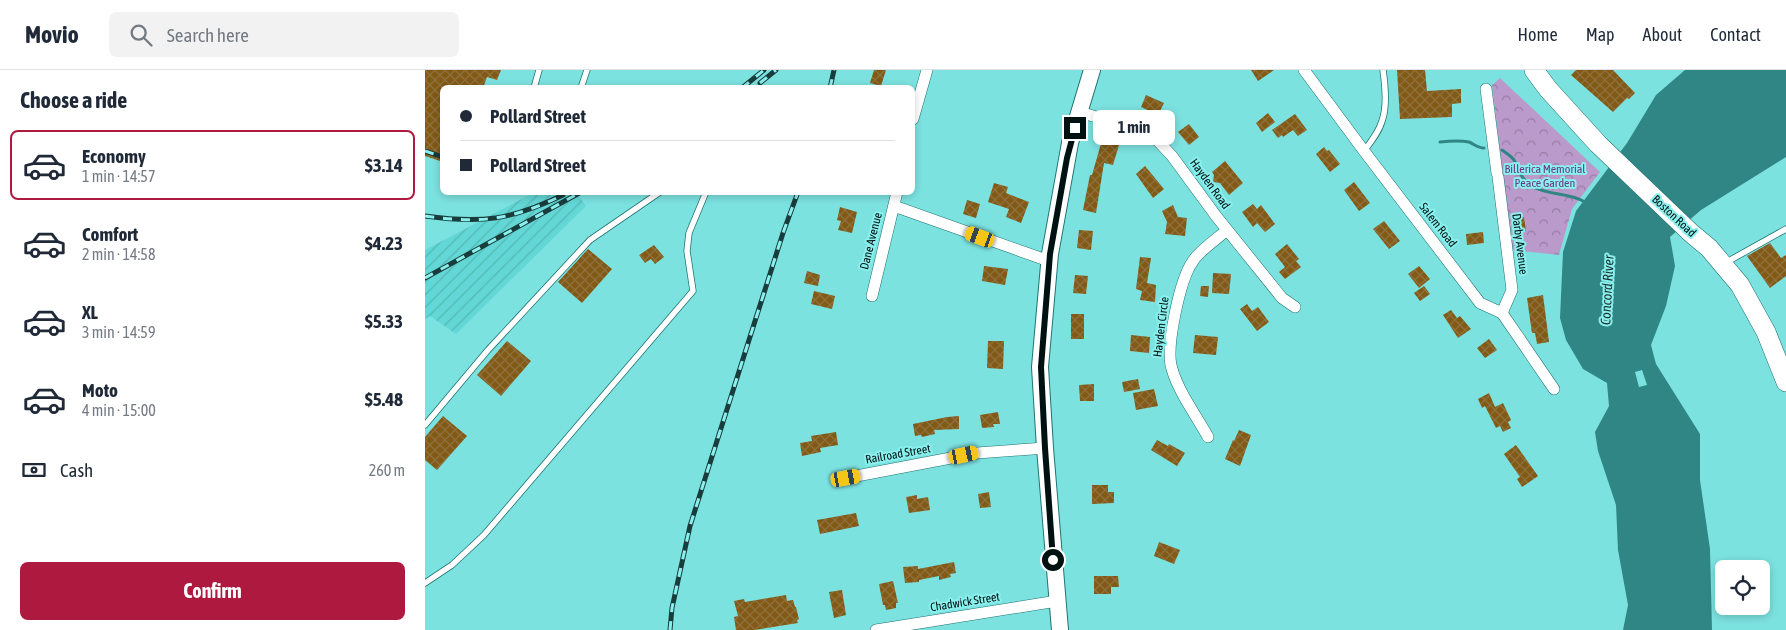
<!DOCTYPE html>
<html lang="en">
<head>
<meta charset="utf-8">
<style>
  body { margin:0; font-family:"Asap Condensed",sans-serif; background:#f2f2f3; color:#1f2937; height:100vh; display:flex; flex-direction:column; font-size:19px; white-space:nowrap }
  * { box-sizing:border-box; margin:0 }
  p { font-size:16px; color:#747a83 }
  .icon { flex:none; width:28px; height:28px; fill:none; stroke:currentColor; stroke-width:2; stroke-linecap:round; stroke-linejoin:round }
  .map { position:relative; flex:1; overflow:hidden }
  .side { display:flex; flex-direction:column; background:#fff; width:425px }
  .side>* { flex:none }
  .guide { position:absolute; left:15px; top:15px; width:475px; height:110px; border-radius:8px; box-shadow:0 2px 8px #0003; display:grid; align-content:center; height:110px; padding:0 20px; background:#fff }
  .controls { position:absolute; left:1290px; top:490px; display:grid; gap:10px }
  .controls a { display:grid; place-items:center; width:55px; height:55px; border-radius:8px; background:#fff; box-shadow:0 2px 8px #0003; font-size:25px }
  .end { position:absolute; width:22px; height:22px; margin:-11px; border:6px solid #011; background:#fff; box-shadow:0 0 0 2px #fff }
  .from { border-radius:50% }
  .bubble { position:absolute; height:35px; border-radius:8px; background:#fff; box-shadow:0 2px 8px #0003; font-size:16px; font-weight:700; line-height:35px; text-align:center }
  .car { position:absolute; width:15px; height:30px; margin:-15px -8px; border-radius:6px; box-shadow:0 0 4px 1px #0007; background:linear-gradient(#f5c518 24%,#345 0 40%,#f5c518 0 76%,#345 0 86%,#f5c518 0) }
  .guide b { display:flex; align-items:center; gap:18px; height:48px; font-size:19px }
  .guide b+b { border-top:1px solid #e0e1e3 }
  .guide i { width:12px; height:12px; background:#1f2937 }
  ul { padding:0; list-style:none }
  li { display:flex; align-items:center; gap:15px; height:70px; margin:0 10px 8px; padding:0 10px; border:2px solid transparent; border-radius:8px }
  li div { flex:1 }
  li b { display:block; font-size:19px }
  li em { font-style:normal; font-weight:700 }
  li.on { border-color:#ae1940 }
  li>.icon { width:45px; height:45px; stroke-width:1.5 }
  h2 { padding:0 20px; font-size:22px; line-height:60px }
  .pay { display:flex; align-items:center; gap:12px; height:55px; padding:0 20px; font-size:19px }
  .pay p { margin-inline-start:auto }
  .action { display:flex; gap:10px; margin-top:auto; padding:10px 20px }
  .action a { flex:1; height:58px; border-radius:8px; background:#ae1940; color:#fff; font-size:20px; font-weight:700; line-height:58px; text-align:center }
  header { display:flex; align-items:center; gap:30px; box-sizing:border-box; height:70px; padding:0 25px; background:#fff; border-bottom:1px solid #e0e1e3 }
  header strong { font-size:24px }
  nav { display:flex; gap:28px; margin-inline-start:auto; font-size:18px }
  .search { width:350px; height:45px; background:#f2f2f3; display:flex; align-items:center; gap:12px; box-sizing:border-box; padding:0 18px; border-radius:8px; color:#747a83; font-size:19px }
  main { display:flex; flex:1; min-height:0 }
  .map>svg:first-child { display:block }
  .industrial { fill:url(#industrial-furrows) }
  .park { fill:url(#park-crowns) }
  .water { fill:#308685; fill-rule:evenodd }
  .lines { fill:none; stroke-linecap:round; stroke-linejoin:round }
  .stream { stroke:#308685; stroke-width:3 }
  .building { fill:url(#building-cross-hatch) }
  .lane-casing { stroke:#1f7372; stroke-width:7 }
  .street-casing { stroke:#1f7372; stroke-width:12 }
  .secondary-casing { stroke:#1f7372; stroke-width:18 }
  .primary-casing { stroke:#1f7372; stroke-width:20 }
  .lane { stroke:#fff; stroke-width:5.5 }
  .street { stroke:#fff; stroke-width:11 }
  .secondary { stroke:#fff; stroke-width:16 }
  .primary { stroke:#fff; stroke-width:19 }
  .rail-casing { stroke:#193c3c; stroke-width:5 }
  .rail { stroke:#89f0ed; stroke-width:3; stroke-dasharray:9; stroke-linecap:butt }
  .route { stroke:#011; stroke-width:6 }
  .labels { text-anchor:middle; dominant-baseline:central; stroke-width:4; stroke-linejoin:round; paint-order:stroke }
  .park-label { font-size:12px; fill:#6b3783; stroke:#89f0ed }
  .street-label { font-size:12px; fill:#011; stroke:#89f0ed }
  .water-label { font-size:14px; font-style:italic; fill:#1c302f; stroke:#89f0ed }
</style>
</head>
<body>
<header>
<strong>Movio</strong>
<div class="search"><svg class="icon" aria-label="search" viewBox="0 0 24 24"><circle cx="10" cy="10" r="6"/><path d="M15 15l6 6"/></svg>Search here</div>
<nav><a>Home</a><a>Map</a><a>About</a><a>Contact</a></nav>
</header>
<main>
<section class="side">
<h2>Choose a ride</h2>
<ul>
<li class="on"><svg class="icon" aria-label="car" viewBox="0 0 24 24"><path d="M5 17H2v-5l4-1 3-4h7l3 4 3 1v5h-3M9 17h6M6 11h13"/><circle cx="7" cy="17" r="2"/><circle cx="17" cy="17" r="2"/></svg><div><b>Economy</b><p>1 min · 14:57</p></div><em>$3.14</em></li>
<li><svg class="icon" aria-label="car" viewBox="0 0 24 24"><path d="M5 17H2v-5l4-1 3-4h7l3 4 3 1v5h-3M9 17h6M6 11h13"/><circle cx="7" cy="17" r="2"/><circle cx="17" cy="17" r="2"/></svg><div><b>Comfort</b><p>2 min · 14:58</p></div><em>$4.23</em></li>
<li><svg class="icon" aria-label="car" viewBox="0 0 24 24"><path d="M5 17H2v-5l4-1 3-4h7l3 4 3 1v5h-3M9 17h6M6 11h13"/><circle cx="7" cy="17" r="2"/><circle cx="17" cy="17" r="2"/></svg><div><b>XL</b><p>3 min · 14:59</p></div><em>$5.33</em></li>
<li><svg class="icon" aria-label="car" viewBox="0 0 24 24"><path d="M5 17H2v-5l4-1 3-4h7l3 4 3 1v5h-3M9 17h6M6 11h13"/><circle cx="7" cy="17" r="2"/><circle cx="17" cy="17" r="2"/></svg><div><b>Moto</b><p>4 min · 15:00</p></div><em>$5.48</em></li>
</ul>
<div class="pay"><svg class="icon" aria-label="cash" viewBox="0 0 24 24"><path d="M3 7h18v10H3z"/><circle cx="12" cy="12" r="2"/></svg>Cash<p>260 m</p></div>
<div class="action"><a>Confirm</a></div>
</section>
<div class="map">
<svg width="1361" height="560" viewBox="0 0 1361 560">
  <defs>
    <pattern id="industrial-furrows" width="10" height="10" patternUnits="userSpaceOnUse" patternTransform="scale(1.25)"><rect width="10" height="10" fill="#63d7d5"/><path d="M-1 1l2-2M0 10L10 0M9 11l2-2" fill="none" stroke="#54b8b6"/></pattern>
    <pattern id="park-crowns" width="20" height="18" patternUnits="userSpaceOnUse" patternTransform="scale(1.25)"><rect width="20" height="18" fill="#ba9aca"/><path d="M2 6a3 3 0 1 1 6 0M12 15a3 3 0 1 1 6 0" fill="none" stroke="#957ca3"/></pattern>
    <pattern id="building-cross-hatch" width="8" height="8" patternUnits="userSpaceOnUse" patternTransform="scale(1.25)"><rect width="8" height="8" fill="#825915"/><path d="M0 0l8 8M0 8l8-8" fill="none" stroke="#8e713e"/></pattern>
  </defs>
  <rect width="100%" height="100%" fill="#7ce2e0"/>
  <path class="industrial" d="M151,122L161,136L31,264L5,246L0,249V180L108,123Z"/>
  <path class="park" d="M1075,8L1175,102L1147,139L1134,185L1087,180L1067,15Z"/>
  <path class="water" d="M1260,0H1361V87L1276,140L1245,167L1250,196L1241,236L1226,275L1231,294L1275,364V410L1285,479L1287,560H1198L1203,535L1193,480L1191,435L1173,381L1170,362L1184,336L1182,313L1158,299L1141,270L1135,248L1138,182L1151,141L1202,73L1231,25ZM1217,300L1222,315L1214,317L1210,302Z"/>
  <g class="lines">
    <path class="stream" d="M1015,72C1024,71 1034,70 1044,72C1049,74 1053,78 1059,78
      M1077,80C1081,83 1086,86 1089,90C1095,101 1096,110 1107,116C1123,126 1144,122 1160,132"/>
  </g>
  <path class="building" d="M0,0H76L72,10L62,7L58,18H18V92L0,86Z
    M449,0H461L456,16L445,13Z
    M826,0H849L833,11Z
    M972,0H1000L1002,21L1036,19V33L1027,34V47L975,49Z
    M1151,0H1188L1210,23L1204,29L1202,28L1188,42L1146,5Z
    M721,25L739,33L733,45L716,37Z
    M843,43L850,52L837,62L831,53Z
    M870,44L882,60L873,66L868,60L858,67L857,65L853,68L847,60Z
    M764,54L774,67L764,75L753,62Z
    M677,70L694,75L688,95L679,93L671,143L658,140L665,105H667Z
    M899,77L902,81L904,80L915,94L905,102L891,84Z
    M800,91L818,113L804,125L795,113L788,112L789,105L787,102Z
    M720,96L739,119L728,128L711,104Z
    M929,112L945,133L934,141L919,120Z
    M569,113L583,117L581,123L604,132L596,153L581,147L584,139L563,132Z
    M542,130L555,134L551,148L538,144Z
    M828,134L832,139L836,135L850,154L840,162L832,153L828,157L817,142Z
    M748,135L753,147L762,148L760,166L740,164L742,152L737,141Z
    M415,137L432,142L427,163L413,160L416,151L412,150Z
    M1099,147L1101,161L1092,163L1089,148Z
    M959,151L975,171L964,179L948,159Z
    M654,160L668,161L666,180L652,178Z
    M1058,162L1059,173L1042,175L1041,164Z
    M1345,173L1356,188L1361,185V206L1345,218L1322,186Z
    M862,174L874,189L871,191L876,197L860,209L854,202L860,197L850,184Z
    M229,175L239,187L230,194L226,189L220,193L214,185Z
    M163,179L187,199L157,233L133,212Z
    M715,187L726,188L722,213L731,215L730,232L715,230L717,221L711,219Z
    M559,196L583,199L580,215L557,211Z
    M994,196L1005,209L994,218L983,204Z
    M382,201L395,205L393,216L379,213Z
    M788,203L806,204L804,224L787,223Z
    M650,205L663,206L661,224L648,223Z
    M776,216H784L783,227L775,226Z
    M999,216L1005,224L995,231L989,223Z
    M389,221L410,226L407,239L386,234Z
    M1118,225L1124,272L1112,274L1110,263H1107L1102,228Z
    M822,234L827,241L833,237L844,252L832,261L815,239Z
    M1026,240L1032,248L1035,246L1046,259L1033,268L1018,245Z
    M646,244H659V269H646Z
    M706,265L725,267L724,283L705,281Z
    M770,265L793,267L791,285L768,283Z
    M1064,269L1072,280L1060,288L1052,278Z
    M82,271L106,291L76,326L52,305Z
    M563,271H579L578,299L562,298Z
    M713,309L715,319L699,322L697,312Z
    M669,314V331H655L654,315Z
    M729,319L733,336L711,340L708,323Z
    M1064,323L1070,337L1078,333L1086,350L1083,352L1086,358L1078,362L1075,356L1071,358L1060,336L1057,338L1053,329Z
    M573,342L575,354H568L569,357L557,358L555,345Z
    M18,346L42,366L12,400L0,390V367Z
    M534,346V359L509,360L510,364L497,367L496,365L490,366L488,354L522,347Z
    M814,360L826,365L815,396L800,389L808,370L809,371Z
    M411,362L413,375L395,378L396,382L377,386L375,373L387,371L386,366Z
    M732,370L743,376L744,374L760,383L752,396L726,380Z
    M1091,375L1113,406L1097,417L1092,409L1095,407L1079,384Z
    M667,415H683V422H689V433L667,434Z
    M564,422L566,437L555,438L553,424Z
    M492,425V429L503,427L505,440L484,443L481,427Z
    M431,443L434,456L395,464L392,450Z
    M734,472L755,480L749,494L729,486Z
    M529,492L531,503L525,504L526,507L514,510V506L494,510V512L480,513L478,497L493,496V499Z
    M669,506H693L694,517H686V524H669Z
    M468,511L473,533H471V538L461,540L460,535H458L454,514Z
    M417,520L421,545L409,548L404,522Z
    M361,525L362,531L368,530L370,537H371L374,549L372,550L373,553L330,560H311L309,547L313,546L309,531L319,529L320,532Z"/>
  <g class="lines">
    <g class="lane-casing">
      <path id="lane" d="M109,18L114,0
        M156,18L162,0
        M939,81C946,72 954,62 957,51C962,38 960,14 958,0
        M1300,193L1361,159
        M0,355L63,280L165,170L235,122
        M0,513L27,495L59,465L268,221L262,181L264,163L281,122"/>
    </g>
    <g class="street-casing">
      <path id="street" d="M879,0L939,81L1055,233L1077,243L1129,319
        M1061,19L1072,103
        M655,42L719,62L733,71L747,86L791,146L857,228L870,237
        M488,49L502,0
        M1073,107L1087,220L1077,243
        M469,136L624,191
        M447,226L472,122
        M783,367C771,345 754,323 747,299C740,278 755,209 768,191C774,181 793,168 802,160
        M421,408L552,383L620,378
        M451,560L632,531"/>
    </g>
    <g class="secondary-casing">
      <path id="secondary" d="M635,560L620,378L615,297L625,184L645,73L667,0"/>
    </g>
    <g class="primary-casing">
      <path id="primary" d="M1109,0L1123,19L1173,74L1266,163L1284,178L1315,215L1341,262L1361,312"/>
    </g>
    <use href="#lane" class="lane"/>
    <use href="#street" class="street"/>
    <use href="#secondary" class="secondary"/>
    <use href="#primary" class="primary"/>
    <g class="rail-casing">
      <path id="rail" d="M335,13L351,0
        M317,18L339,0
        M405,18L409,0
        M0,81L18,87
        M0,146C57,154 86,150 138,125
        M0,208L156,122
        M245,560L247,538L265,456L358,163L373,122"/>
    </g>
    <use href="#rail" class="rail"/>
  </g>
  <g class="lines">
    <path class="route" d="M628,490L620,378L616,297L625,184L642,88L650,58"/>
  </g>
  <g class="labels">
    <g class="park-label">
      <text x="1120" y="99">Billerica Memorial<tspan x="1120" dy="14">Peace Garden</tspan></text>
    </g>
    <g class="street-label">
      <text transform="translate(785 114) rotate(54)">Hayden Road</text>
      <text transform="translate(1249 146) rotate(43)">Boston Road</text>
      <text transform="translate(1013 155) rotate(52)">Salem Road</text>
      <text transform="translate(446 171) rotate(-76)">Dane Avenue</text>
      <text transform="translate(1095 174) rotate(83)">Darby Avenue</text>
      <text transform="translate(736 257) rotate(-83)">Hayden Circle</text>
      <text transform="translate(473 384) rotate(-10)">Railroad Street</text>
      <text transform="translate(540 532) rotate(-9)">Chadwick Street</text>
    </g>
    <g class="water-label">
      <text transform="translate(1182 220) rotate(-87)">Concord River</text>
    </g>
  </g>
</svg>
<div class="controls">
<a><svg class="icon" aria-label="locate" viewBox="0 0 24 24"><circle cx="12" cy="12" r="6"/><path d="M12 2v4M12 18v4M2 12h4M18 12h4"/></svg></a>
</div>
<i class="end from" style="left:628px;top:490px"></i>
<i class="end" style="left:650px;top:58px"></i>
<div class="bubble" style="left:668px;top:40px;width:82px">1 min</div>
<i class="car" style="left:555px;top:167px;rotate:290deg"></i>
<i class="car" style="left:539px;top:385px;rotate:78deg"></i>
<i class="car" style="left:421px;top:408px;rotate:80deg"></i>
<div class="guide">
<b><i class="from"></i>Pollard Street</b>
<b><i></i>Pollard Street</b>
</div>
</div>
</main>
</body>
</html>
